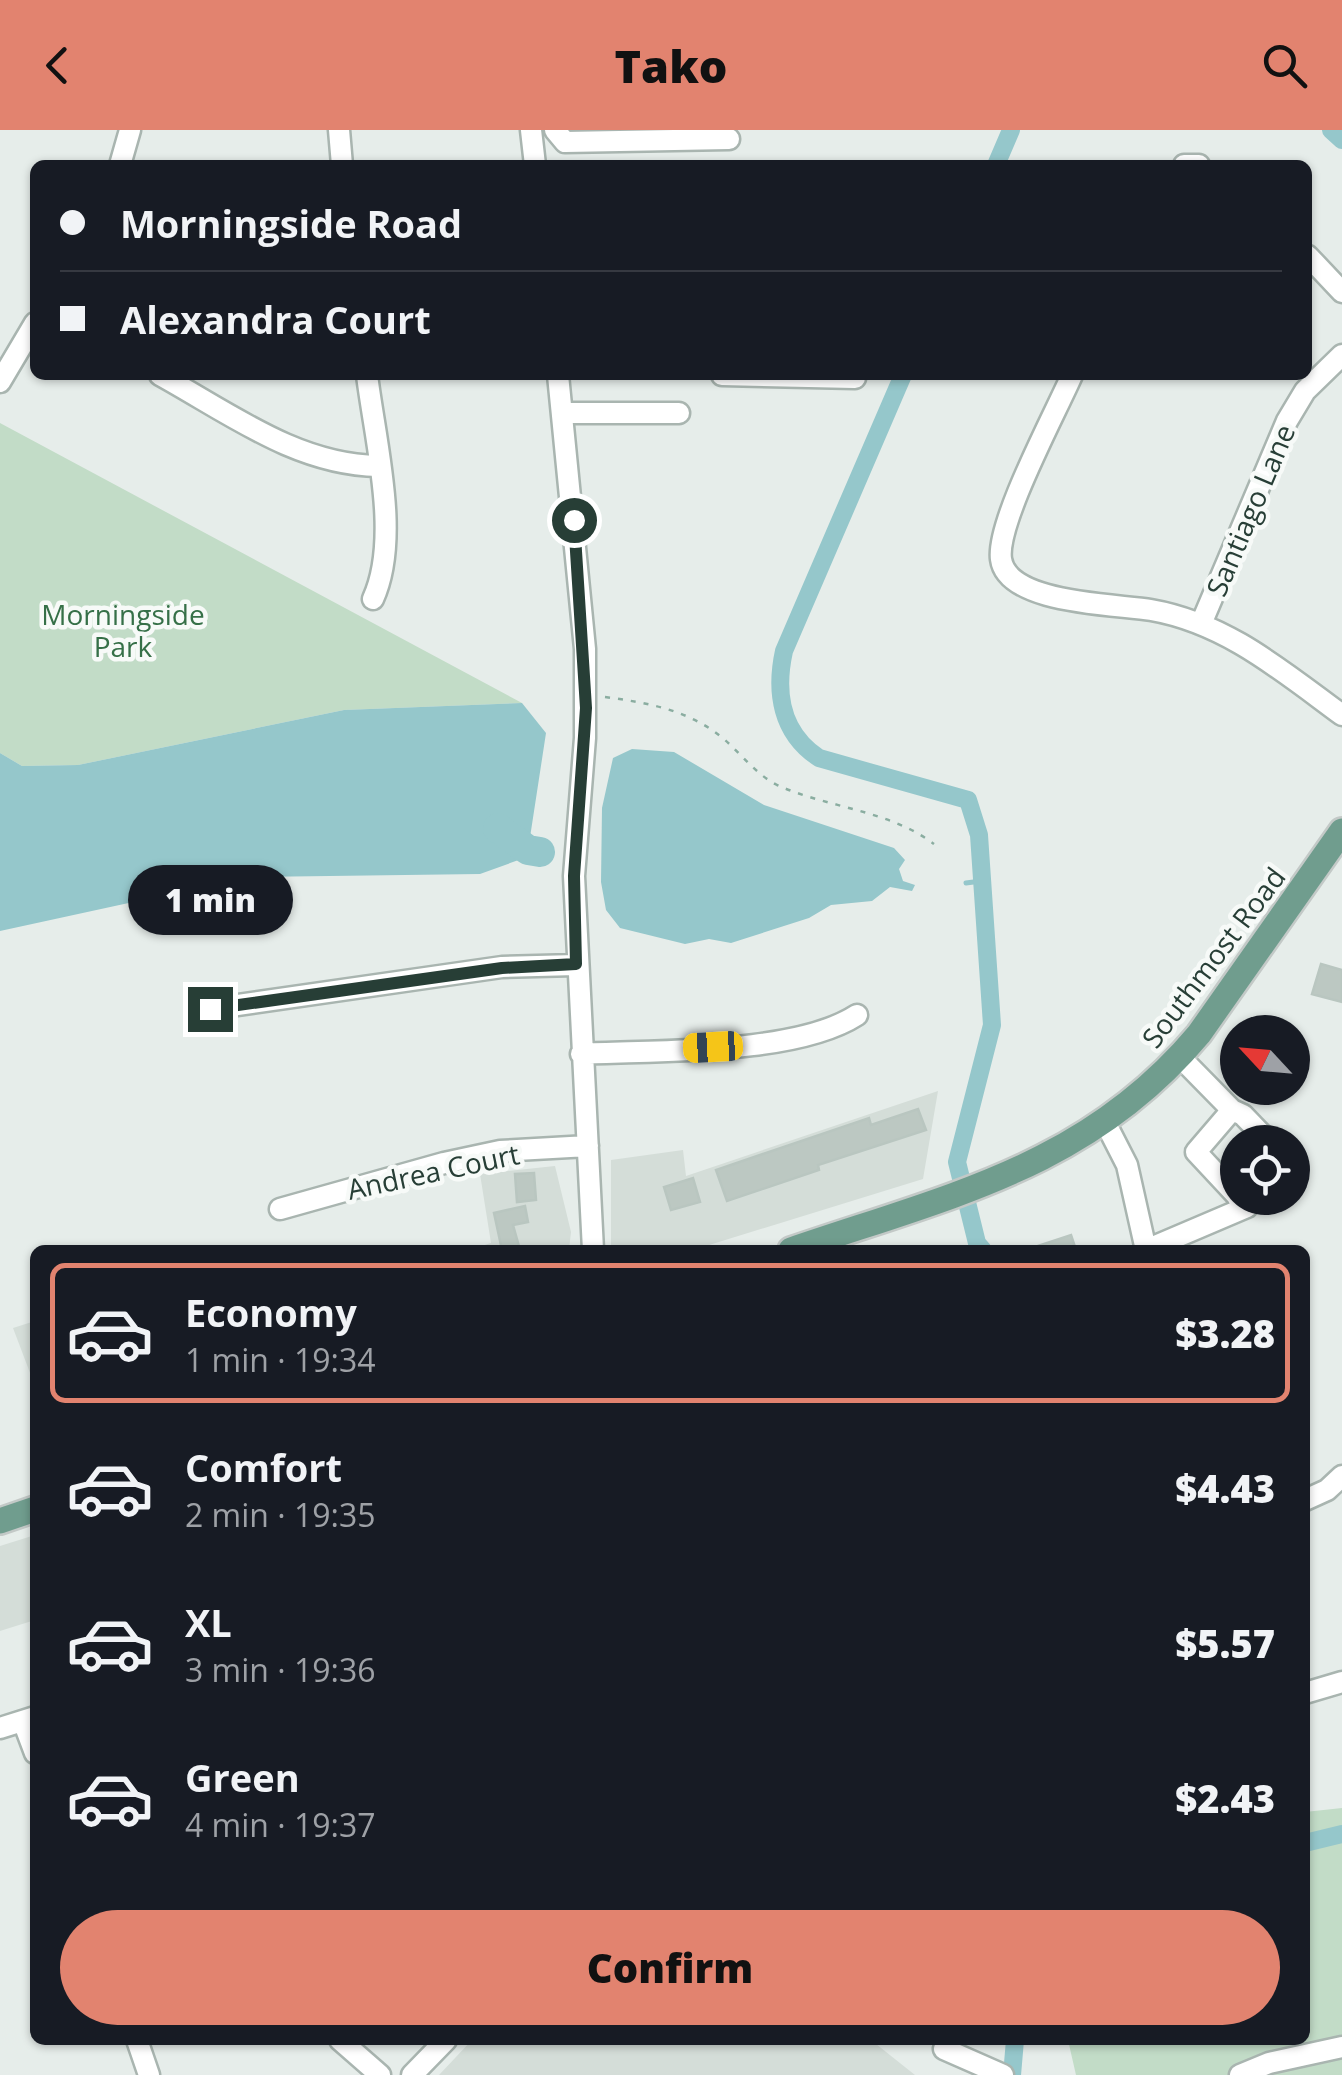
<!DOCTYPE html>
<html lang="en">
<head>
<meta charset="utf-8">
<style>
  body { margin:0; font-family:"Open Sans",sans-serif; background:#242831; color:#f1f3f6; height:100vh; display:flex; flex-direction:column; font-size:38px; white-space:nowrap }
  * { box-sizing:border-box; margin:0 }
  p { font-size:32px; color:#9ea1a6 }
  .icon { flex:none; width:55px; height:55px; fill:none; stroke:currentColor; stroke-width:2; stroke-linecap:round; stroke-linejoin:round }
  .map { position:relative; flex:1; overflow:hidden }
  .side { position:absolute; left:30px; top:1115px; width:1280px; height:800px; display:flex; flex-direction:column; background:#171b24; border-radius:15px; box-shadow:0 2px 8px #0004 }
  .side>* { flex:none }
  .guide { position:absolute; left:30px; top:30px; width:1282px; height:220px; border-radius:15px; box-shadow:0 2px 8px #0004; display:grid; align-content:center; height:220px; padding:0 30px; background:#171b24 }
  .needle { width:65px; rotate:296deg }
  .fabs { position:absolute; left:1220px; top:885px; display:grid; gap:20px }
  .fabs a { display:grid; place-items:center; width:90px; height:90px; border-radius:50%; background:#171b24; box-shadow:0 2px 8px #0004; font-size:50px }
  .end { position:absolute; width:45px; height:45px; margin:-22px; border:12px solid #273e36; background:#fff; box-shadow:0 0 0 5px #fff }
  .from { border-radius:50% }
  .bubble { position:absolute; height:70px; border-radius:35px; background:#171b24; box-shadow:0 2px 8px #0004; font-size:32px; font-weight:800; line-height:70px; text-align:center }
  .car { position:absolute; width:30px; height:60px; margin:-30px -15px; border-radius:12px; box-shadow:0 0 8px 2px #0007; background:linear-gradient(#f5c518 24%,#345 0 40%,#f5c518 0 76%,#345 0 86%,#f5c518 0) }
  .guide b { display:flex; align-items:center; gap:35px; height:95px; font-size:38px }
  .guide b+b { border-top:2px solid #363941 }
  .guide i { width:25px; height:25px; background:#f1f3f6 }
  ul { padding:18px 0 0; list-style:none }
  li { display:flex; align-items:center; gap:30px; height:140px; margin:0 20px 15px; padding:0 10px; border:5px solid transparent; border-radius:15px }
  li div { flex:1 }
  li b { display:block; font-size:38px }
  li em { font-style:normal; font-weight:800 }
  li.active { border-color:#e2836f }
  li>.icon { width:90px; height:90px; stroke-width:1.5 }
  .action { display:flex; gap:20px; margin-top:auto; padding:20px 30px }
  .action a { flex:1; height:115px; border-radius:60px; background:#e2836f; color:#111; font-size:40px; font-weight:800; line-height:115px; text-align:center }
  header { display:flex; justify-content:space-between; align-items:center; height:130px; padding:0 30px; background:#e2836f; color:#111; font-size:45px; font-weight:800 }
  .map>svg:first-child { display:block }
  .built { fill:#d4ddd8 }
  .green { fill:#c2dcc7 }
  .water { fill:#95c7cb }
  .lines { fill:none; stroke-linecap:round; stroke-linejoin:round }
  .stream { stroke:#95c7cb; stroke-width:5 }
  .canal { stroke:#95c7cb; stroke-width:18 }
  .river { stroke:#95c7cb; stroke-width:30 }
  .building { fill:#bcc8c2; stroke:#b9c6c0; stroke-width:2.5 }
  .minor-casing { stroke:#a9b5b0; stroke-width:25 }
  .major-casing { stroke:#c3c9c7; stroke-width:30 }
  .path { stroke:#8aada0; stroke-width:2.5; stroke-dasharray:5 8; stroke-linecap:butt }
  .minor { stroke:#fff; stroke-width:20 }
  .major { stroke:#709d8e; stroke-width:25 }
  .route { stroke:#273e36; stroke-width:12 }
  .labels { text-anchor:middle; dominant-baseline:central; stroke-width:9; stroke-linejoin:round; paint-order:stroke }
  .street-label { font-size:28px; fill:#273e36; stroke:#f7faf8 }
  .park-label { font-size:28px; fill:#367048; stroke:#f7faf8 }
</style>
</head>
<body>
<header><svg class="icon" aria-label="back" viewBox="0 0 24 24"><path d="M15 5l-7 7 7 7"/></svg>Tako<svg class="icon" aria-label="search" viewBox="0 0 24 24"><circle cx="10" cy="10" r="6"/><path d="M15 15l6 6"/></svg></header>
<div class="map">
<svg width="1342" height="1945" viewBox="0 0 1342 1945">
  <rect width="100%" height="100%" fill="#e6edea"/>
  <path class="built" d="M938,961L923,1049L693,1120H611V1030L683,1020L686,1046Z
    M555,1036L571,1102L569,1120H469L491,1113L480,1044Z
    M35,1191V1256L13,1198Z
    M35,1405V1490L0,1501V1416Z
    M472,1910H871L915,1945H439Z"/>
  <path class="green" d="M0,293L522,573L344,580L78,635L22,636L0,623Z
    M1342,1678V1945H1076L1068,1910H1305V1682Z"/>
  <path class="water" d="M522,573L546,603L527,727L480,744L248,747L0,801V623L22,636L78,635L344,580Z
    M632,619L674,622L764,675L894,718L905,730L899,739L903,751L915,755L912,761L890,757L872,771L831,775L809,788L731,813L709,809L685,814L620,798L606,780L601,752L602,678L613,628Z"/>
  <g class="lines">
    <path class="stream" d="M966,753L981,751"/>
    <path class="canal" d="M1331,0L1342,10
      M996,35L1011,0
      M903,245L784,521C775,562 781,603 819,628L968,670L979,705L992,895L957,1032L977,1113L983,1120
      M1305,1713L1342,1704
      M1012,1945L1015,1910"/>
    <path class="river" d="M498,698L528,720L540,722"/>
  </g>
  <path class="building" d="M1321,834L1342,840V872L1312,864Z
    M918,979L926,1000L818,1035L819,1040L727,1071L716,1040L869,988L871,995Z
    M534,1043L536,1070L517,1072L515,1044Z
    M693,1048L700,1072L671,1080L664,1057Z
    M525,1076L528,1092L513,1095L520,1120H502L494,1083Z
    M1071,1105L1076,1120H1032V1118Z"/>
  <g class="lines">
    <g class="minor-casing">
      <path id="minor" d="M339,0L342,35
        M531,0L535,35
        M555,0L565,12L729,9
        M120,35L130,0
        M1184,35H1199
        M1308,126L1342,162
        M160,245C229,283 297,335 378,336
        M367,245C375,311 401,408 373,469
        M558,245L585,519V608L574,746L593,1120
        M722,245L855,248
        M1072,245C1056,282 996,393 1001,429C1007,474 1115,474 1151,480C1226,493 1282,541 1342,585
        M0,252L35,193
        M562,283H679
        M1201,494L1287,291L1305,261L1342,225
        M210,879L502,837L576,835
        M581,924C657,920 795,925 857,885
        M1180,927L1232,980L1196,1022L1238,1067
        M1232,980L1243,985L1269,1012
        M1106,994L1127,1035L1146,1120L1247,1077L1238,1068
        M280,1079L444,1033L500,1021L588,1016
        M1305,1370L1327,1360L1342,1346
        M1305,1563L1342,1552
        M23,1591L35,1623
        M0,1598L35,1587
        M137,1910L149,1945
        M340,1910L380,1945
        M944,1919L1003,1945
        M412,1945L446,1910
        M1240,1945L1269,1933L1342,1917"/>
    </g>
    <g class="major-casing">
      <path id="major" d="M791,1120C948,1066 1088,1037 1199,904L1342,701
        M0,1391L35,1379"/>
    </g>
    <path class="path" d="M605,567C649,573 690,580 725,610C742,625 757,645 777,655C828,678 889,680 934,714"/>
    <use href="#minor" class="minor"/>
    <use href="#major" class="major"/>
  </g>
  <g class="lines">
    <path class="route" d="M210,879L502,838L576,834L574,746L586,578L574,390"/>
  </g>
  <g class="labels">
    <g class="street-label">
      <text transform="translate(1250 380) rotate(-67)">Santiago Lane</text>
      <text transform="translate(1213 827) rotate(-53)">Southmost Road</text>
      <text transform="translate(433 1041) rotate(-12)">Andrea Court</text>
    </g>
    <g class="park-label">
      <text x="123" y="484">Morningside<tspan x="123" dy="32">Park</tspan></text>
    </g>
  </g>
</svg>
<div class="fabs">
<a><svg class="needle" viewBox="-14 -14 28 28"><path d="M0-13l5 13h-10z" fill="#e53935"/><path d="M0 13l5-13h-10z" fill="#9ea1a6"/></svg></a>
<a><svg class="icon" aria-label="locate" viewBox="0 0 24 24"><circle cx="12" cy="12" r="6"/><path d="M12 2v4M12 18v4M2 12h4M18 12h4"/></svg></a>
</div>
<i class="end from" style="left:574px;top:390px"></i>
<i class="end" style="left:210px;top:879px"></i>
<div class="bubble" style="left:128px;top:735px;width:165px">1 min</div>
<i class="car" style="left:713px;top:917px;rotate:267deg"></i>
<div class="guide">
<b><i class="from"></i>Morningside Road</b>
<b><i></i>Alexandra Court</b>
</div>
<section class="side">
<ul>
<li class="active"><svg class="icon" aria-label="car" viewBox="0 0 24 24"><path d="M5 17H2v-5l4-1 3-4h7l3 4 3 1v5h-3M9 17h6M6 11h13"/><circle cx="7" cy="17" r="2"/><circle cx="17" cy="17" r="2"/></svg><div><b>Economy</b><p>1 min · 19:34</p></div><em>$3.28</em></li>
<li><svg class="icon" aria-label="car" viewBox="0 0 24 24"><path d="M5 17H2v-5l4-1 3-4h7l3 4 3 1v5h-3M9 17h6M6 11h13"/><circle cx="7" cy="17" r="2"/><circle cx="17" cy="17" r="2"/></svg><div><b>Comfort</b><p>2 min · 19:35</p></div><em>$4.43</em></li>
<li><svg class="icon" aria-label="car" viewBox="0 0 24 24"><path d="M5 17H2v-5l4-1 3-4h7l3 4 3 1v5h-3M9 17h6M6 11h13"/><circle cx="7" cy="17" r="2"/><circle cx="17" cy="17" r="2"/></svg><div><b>XL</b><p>3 min · 19:36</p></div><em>$5.57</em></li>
<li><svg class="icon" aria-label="car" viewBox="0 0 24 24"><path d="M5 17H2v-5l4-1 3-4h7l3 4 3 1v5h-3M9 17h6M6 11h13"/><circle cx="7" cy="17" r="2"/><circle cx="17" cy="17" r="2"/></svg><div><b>Green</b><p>4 min · 19:37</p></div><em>$2.43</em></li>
</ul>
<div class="action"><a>Confirm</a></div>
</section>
</div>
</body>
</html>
